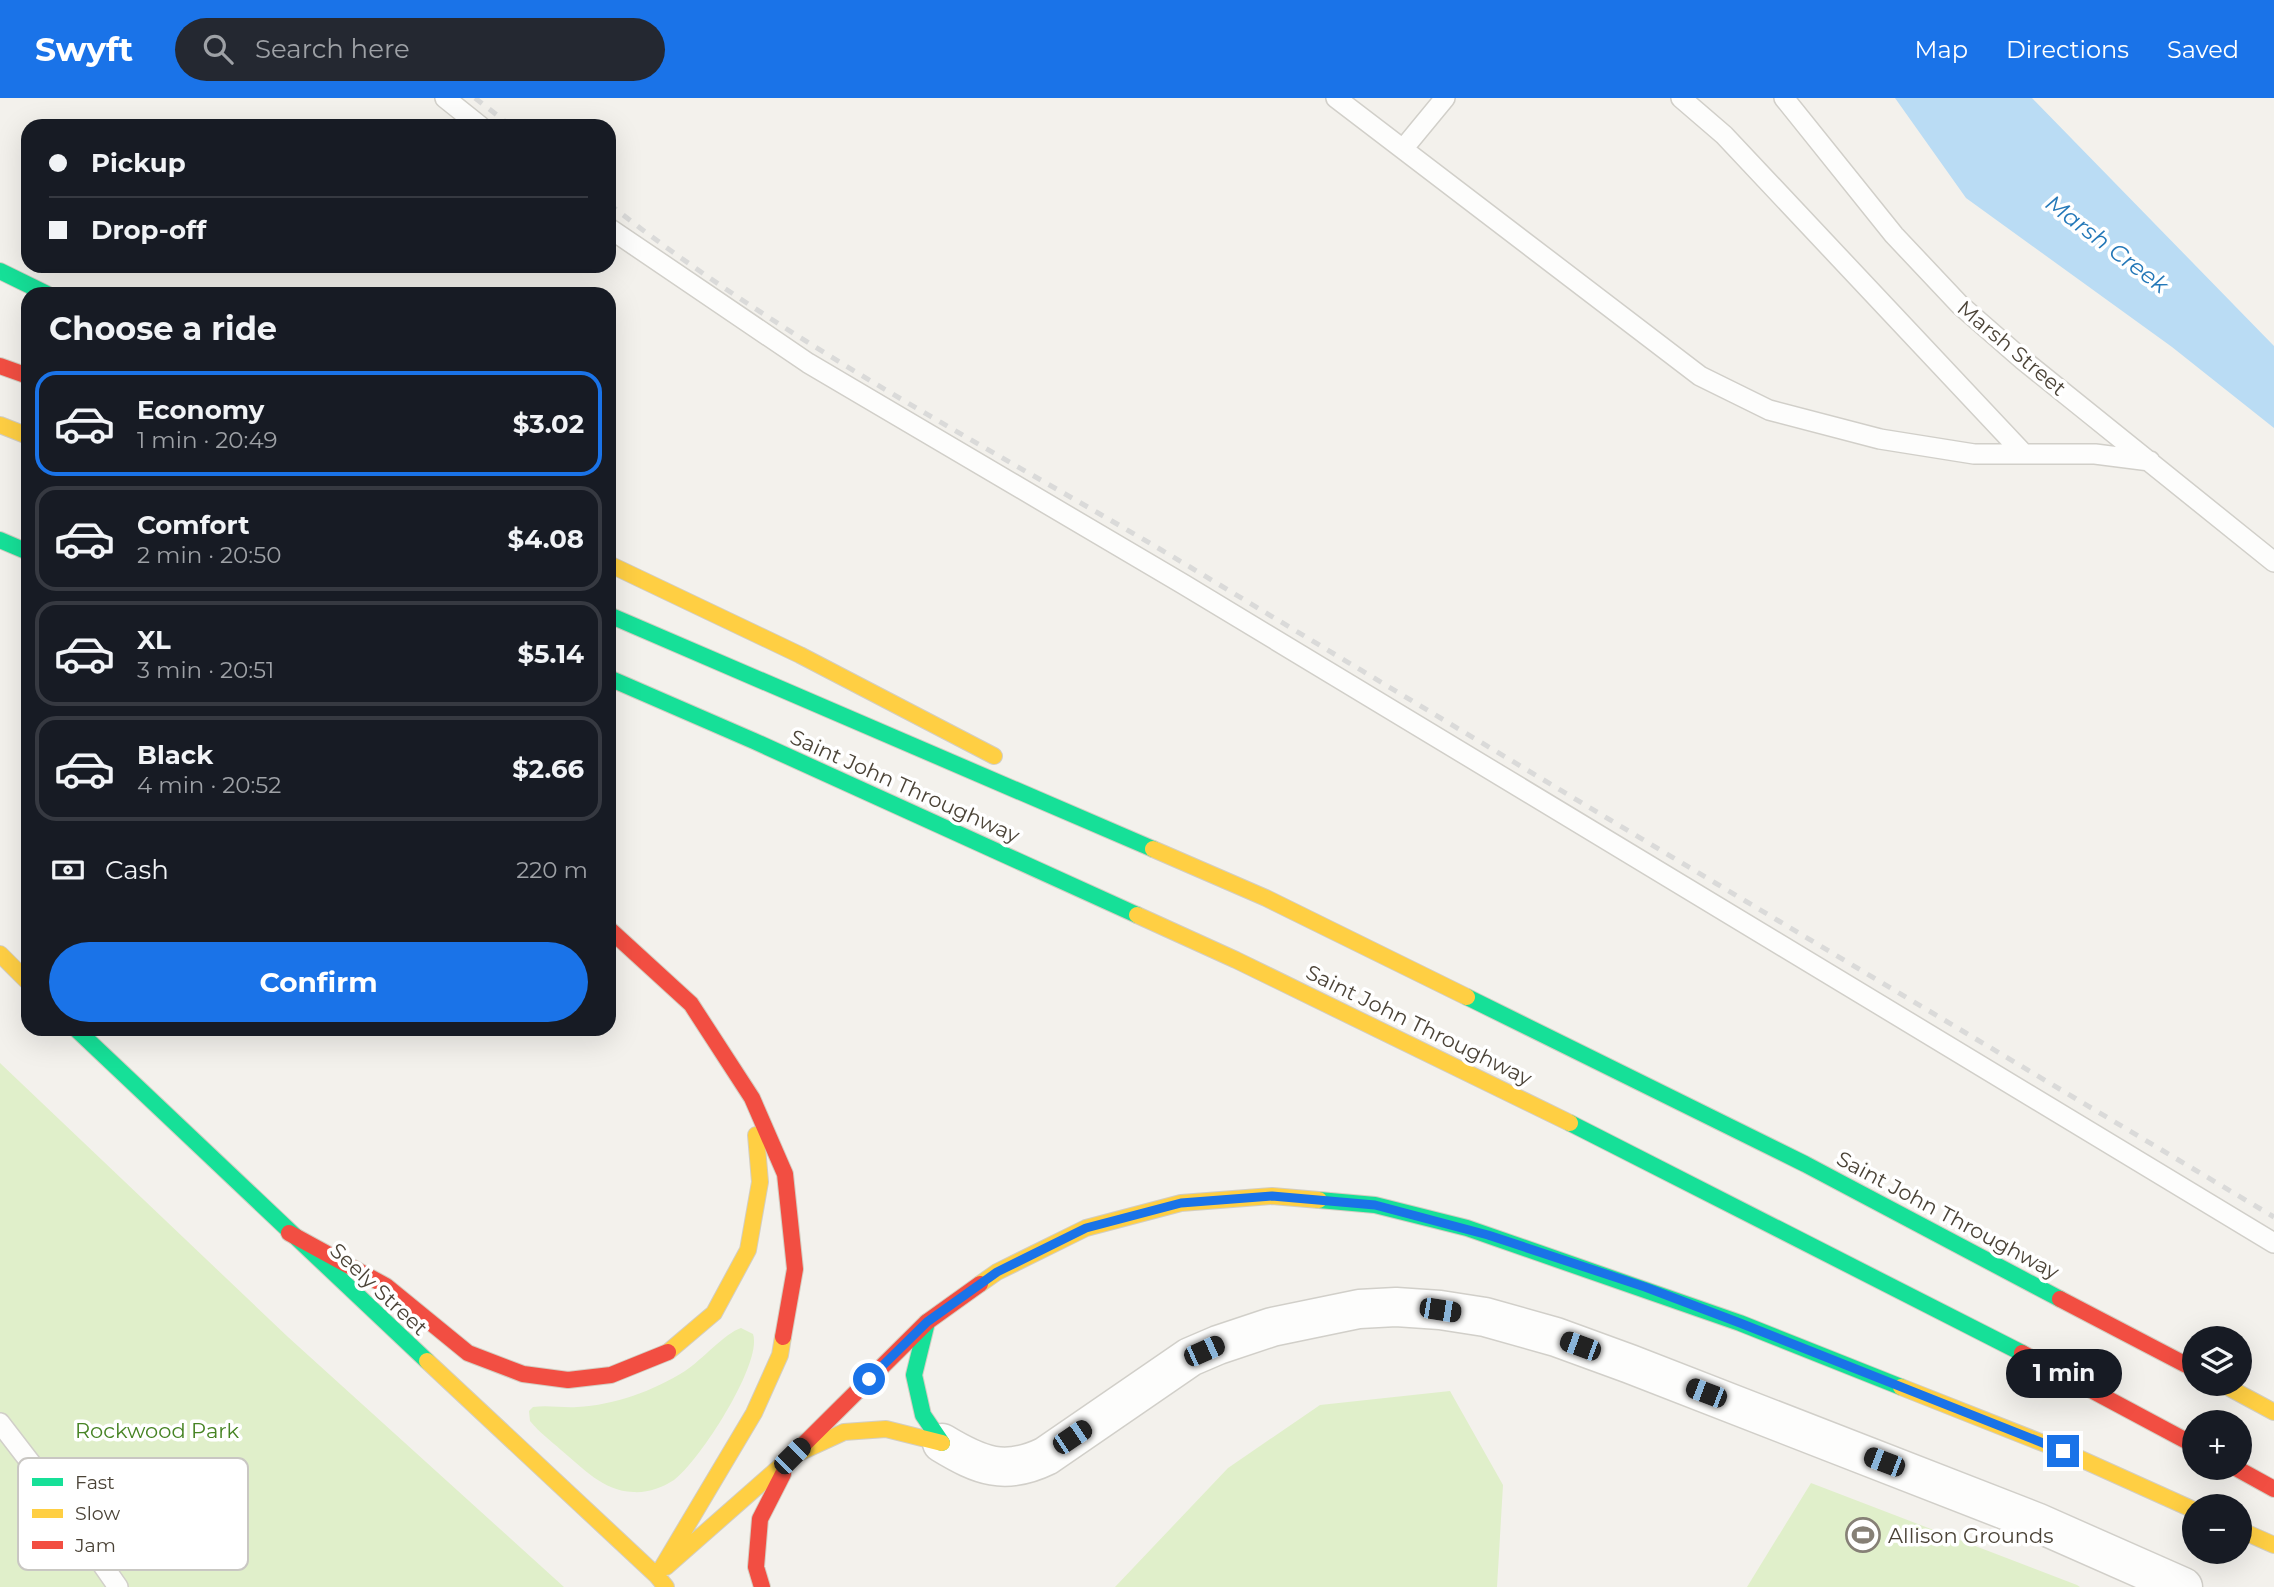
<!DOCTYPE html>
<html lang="en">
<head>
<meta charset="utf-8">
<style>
  body { margin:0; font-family:Montserrat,sans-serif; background:#242831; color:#f1f3f6; height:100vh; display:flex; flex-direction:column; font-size:26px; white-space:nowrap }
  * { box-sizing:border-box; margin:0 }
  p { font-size:23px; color:#9ea1a6 }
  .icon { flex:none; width:38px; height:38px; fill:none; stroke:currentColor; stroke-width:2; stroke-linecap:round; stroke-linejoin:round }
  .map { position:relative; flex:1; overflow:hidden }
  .details { position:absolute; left:21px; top:189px; width:595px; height:749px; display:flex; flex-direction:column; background:#171b24; border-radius:21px; box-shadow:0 7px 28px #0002 }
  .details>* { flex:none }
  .banner { position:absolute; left:21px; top:21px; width:595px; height:154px; border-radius:21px; box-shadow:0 7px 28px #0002; display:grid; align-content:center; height:154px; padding:0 28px; background:#171b24 }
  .fabs { position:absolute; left:2182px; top:1228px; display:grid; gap:14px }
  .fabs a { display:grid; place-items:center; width:70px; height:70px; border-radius:50%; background:#171b24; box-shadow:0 7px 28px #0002; font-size:35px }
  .end { position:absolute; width:32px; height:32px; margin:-16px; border:9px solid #1a73e8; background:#fff; box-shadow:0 0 0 4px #fff }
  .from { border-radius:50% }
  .bubble { position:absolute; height:49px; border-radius:24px; background:#171b24; box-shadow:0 7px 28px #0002; font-size:23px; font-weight:700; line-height:49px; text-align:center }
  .car { position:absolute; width:21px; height:42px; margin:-21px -10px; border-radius:9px; box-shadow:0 0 5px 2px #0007; background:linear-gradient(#222 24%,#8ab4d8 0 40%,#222 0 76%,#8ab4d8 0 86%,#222 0) }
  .banner b { display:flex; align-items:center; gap:24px; height:66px; font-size:26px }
  .banner b+b { border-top:2px solid #363941 }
  .banner i { width:18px; height:18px; background:#f1f3f6 }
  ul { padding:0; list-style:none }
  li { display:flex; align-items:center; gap:21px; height:105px; margin:0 14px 10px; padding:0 14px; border:4px solid #363941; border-radius:21px }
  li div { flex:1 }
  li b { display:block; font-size:26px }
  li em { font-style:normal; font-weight:700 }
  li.selected { border-color:#1a73e8 }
  li>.icon { width:63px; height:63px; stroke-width:1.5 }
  h2 { padding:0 28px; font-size:32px; line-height:84px }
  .pay { display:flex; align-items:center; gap:18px; height:77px; padding:0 28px; font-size:26px }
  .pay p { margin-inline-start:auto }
  .button { display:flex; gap:14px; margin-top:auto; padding:14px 28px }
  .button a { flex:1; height:80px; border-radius:42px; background:#1a73e8; color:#fff; font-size:28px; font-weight:700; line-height:80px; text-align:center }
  header { display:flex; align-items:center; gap:42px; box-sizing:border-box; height:98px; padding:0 35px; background:#1a73e8; color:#fff }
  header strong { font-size:33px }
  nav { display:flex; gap:38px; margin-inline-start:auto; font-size:24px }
  .search { width:490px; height:63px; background:#242831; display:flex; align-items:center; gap:18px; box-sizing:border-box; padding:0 24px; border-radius:38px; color:#9ea1a6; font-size:26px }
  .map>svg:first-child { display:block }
  .green { fill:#e0efca }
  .water { fill:#badcf4 }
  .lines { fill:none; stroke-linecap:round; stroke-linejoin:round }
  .lane-casing { stroke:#d1cfc9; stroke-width:22 }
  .street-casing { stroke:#d1cfc9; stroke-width:41 }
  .fast-casing { stroke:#d3cec2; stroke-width:18 }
  .slow-casing { stroke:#d3cec2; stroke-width:18 }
  .jam-casing { stroke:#d3cec2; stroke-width:18 }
  .lane { stroke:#fdfdfc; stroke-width:19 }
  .street { stroke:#fdfdfc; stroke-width:38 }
  .fast { stroke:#16e098; stroke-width:16 }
  .slow { stroke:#ffcf43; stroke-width:16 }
  .jam { stroke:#f24e42; stroke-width:16 }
  .rail { stroke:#dadad9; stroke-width:5; stroke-dasharray:9 9; stroke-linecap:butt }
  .route { stroke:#1a73e8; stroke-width:9 }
  .labels { text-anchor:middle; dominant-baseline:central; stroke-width:7; stroke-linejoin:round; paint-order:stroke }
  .street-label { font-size:21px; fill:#4b4337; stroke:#fff }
  .park-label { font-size:21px; fill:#468323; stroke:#fff }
  .poi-label { font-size:21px; fill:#4b4337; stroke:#fff; text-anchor:start }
  .water-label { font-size:23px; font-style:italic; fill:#2478b8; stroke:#fff }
  .key { fill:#fff; stroke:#c9c7c3; stroke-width:2 }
  .key-label { font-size:19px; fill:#4b4337 }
</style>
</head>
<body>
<header>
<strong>Swyft</strong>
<div class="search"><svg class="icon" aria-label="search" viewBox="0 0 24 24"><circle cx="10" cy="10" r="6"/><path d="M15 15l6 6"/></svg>Search here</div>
<nav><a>Map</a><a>Directions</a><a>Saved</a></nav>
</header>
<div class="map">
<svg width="2274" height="1489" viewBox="0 0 2274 1489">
  <rect width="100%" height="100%" fill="#f3f1ec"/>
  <path class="green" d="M0,965L288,1239L564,1489H0Z
    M741,1230L753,1236C763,1265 699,1364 674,1382C662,1390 647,1395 633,1394C603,1393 583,1370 561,1352C551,1343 539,1334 530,1323L529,1313L533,1309C548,1307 563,1310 577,1309C615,1307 653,1293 685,1273C702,1262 725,1235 741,1230Z
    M1450,1293L1503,1387L1497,1489H1115L1228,1370L1320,1307Z
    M1811,1385L2077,1487L2080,1489H1747Z"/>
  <path class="water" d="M1895,0H2032L2274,248V330L2172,249L1966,100Z"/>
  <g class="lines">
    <g class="lane-casing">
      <path id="lane" d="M445,0L480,28
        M1336,0L1700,278L1769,312L1880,341L1974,356H2095L2150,363
        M1681,0L1724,37L2024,356
        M1784,0L1894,137L1960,207L2023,262L2274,464
        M1403,51L1445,0
        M609,130L808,265L1183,486L2274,1145
        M0,1325L40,1377L118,1489"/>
    </g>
    <g class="street-casing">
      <path id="street" d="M942,1345C980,1368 1005,1378 1046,1358L1190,1259L1218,1247L1272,1229L1359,1211L1396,1209L1440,1212L1485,1219L1556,1239L1630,1266L2036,1424L2183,1489"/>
    </g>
    <g class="fast-casing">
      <path id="fast" d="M0,173L47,196
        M0,442L28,454
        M609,517L1153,751
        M609,580L754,643L1137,817
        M1467,899L1805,1066L2060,1201
        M76,931L427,1263
        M1570,1025L2022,1255
        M1319,1102L1375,1107L1467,1130L1740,1225L1901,1289
        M927,1224L914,1277L923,1317L942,1345"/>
    </g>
    <g class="slow-casing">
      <path id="slow" d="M0,327L28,338
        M609,466L800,557L994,658
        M1153,751L1266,800L1467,899
        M1137,817L1236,862L1570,1025
        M0,856L28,884
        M980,1186L997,1174L1086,1130L1181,1105L1272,1098L1319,1102
        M668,1254L714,1215L748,1152L760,1084L756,1037
        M427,1263L657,1478L666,1489
        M2222,1286L2274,1314
        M1901,1289L2063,1353L2194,1412
        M2240,1432L2274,1447
        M666,1469L792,1358L844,1334L886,1331L942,1345
        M657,1478L754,1315L780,1257L783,1239"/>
    </g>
    <g class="jam-casing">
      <path id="jam" d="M0,268L28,278
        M609,831L691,906L752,1000L785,1076L795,1171L783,1239
        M289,1135L386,1188L468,1255L523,1276L568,1282L611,1277L668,1254
        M2060,1201L2194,1271
        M2022,1255L2194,1347
        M792,1358L927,1224L980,1186
        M2236,1370L2274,1391
        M762,1489L756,1469L760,1421L783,1376"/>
    </g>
    <use href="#lane" class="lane"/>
    <use href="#street" class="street"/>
    <use href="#fast" class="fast"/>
    <use href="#slow" class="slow"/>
    <use href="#jam" class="jam"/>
    <path class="rail" d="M475,0L511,28
      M609,106C788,247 995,352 1190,469C1551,687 1912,903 2274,1119"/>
  </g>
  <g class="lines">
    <path class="route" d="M869,1281L927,1224L997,1174L1086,1130L1181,1105L1272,1098L1375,1107L1488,1137L1645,1189L1740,1225L2063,1353"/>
  </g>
  <defs>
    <g id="stadium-ring" transform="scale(1.75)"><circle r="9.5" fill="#fff" stroke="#868076" stroke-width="1.5"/><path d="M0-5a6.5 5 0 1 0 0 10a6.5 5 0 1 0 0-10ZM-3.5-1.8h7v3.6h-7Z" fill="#868076"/></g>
  </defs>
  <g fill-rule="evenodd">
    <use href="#stadium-ring" x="1863" y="1437"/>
  </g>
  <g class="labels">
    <g class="street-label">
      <text transform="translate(2012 250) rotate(40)">Marsh Street</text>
      <text transform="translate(905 688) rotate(24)">Saint John Throughway</text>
      <text transform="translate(1419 927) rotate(26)">Saint John Throughway</text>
      <text transform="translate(1948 1117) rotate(28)">Saint John Throughway</text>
      <text transform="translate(379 1191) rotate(43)">Seely Street</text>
    </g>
    <g class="park-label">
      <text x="157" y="1332">Rockwood Park</text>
    </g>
    <g class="poi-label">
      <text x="1888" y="1437">Allison Grounds</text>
    </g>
    <g class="water-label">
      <text transform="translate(2107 146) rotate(37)">Marsh Creek</text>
    </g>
  </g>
  <rect x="18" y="1360" width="230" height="112" rx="10" class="key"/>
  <rect x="32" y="1380" width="31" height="8" fill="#16e098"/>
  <rect x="32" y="1411" width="31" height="9" fill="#ffcf43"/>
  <rect x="32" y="1443" width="31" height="8" fill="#f24e42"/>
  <g class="key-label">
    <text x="75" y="1391">Fast</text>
    <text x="75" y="1422">Slow</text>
    <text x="75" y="1454">Jam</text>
  </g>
</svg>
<div class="fabs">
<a><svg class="icon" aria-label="layers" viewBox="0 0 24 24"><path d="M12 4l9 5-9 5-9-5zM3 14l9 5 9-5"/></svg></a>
<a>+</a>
<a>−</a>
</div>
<i class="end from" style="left:869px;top:1281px"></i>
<i class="end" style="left:2063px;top:1353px"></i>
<div class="bubble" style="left:2006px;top:1251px;width:116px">1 min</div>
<i class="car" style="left:1440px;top:1212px;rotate:99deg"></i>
<i class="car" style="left:1580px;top:1248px;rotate:290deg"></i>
<i class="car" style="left:1204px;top:1253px;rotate:66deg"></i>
<i class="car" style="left:1706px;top:1295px;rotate:291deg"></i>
<i class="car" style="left:1072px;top:1339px;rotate:56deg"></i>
<i class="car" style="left:792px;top:1358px;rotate:45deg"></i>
<i class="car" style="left:1884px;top:1364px;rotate:291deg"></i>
<div class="banner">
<b><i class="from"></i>Pickup</b>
<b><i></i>Drop-off</b>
</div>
<section class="details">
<h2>Choose a ride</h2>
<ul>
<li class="selected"><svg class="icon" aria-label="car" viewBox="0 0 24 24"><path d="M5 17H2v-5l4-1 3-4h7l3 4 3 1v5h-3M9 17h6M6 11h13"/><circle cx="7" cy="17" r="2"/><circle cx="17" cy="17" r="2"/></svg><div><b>Economy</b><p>1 min · 20:49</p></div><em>$3.02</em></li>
<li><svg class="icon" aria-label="car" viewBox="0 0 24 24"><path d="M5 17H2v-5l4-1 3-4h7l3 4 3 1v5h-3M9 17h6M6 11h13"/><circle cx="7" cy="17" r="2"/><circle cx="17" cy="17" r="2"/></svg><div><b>Comfort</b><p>2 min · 20:50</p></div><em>$4.08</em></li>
<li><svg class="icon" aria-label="car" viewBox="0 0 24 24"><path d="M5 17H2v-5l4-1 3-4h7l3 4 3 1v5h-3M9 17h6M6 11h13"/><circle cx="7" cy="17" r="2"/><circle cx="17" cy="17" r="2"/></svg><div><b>XL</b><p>3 min · 20:51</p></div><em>$5.14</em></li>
<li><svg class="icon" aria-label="car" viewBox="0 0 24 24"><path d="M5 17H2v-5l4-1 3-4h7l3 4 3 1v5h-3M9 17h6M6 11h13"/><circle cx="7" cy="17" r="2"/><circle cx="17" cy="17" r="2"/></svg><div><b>Black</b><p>4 min · 20:52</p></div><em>$2.66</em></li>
</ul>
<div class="pay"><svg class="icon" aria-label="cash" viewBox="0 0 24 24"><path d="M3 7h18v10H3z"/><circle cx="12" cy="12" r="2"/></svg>Cash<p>220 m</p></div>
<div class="button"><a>Confirm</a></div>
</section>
</div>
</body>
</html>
